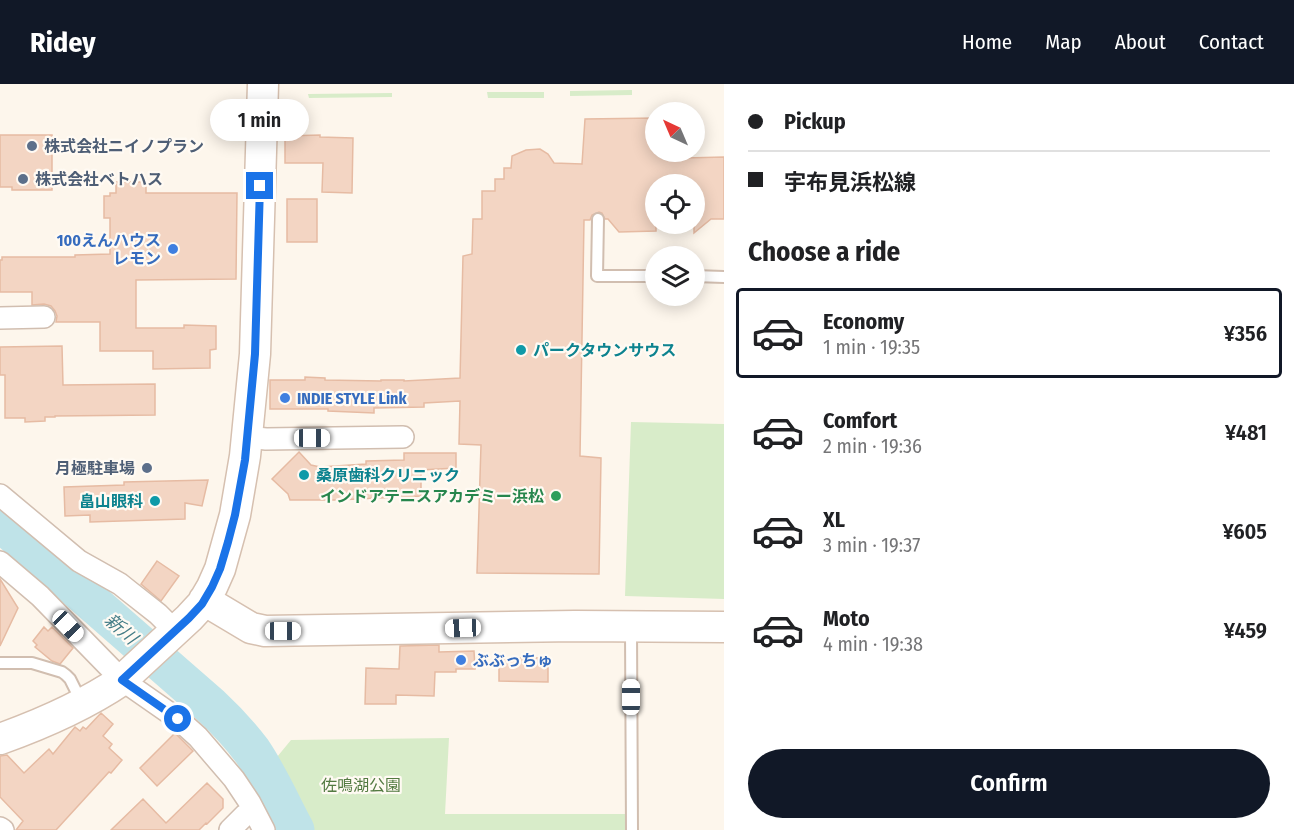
<!DOCTYPE html>
<html lang="en">
<head>
<meta charset="utf-8">
<style>
  body { margin:0; font-family:"Fira Sans Condensed","Noto Sans JP",sans-serif; background:#f6f6f6; color:#202124; height:100vh; display:flex; flex-direction:column; font-size:22px; white-space:nowrap }
  * { box-sizing:border-box; margin:0 }
  p { font-size:20px; color:#757577 }
  .icon { flex:none; width:33px; height:33px; fill:none; stroke:currentColor; stroke-width:2; stroke-linecap:round; stroke-linejoin:round }
  .map { position:relative; flex:1; overflow:hidden }
  .sheet { display:flex; flex-direction:column; background:#fff; width:570px }
  .sheet>* { flex:none }
  .hud { display:grid; align-content:center; height:132px; padding:0 24px; background:#fff }
  .needle { width:39px; rotate:316deg }
  .buttons { position:absolute; left:645px; top:18px; display:grid; gap:12px }
  .buttons a { display:grid; place-items:center; width:60px; height:60px; border-radius:50%; background:#fff; box-shadow:0 3px 15px #0003; font-size:30px }
  .end { position:absolute; width:27px; height:27px; margin:-14px; border:8px solid #1a73e8; background:#fff; box-shadow:0 0 0 3px #fff }
  .from { border-radius:50% }
  .bubble { position:absolute; height:42px; border-radius:21px; background:#fff; box-shadow:0 3px 15px #0003; font-size:20px; font-weight:600; line-height:42px; text-align:center }
  .car { position:absolute; width:18px; height:36px; margin:-18px -9px; border-radius:8px; box-shadow:0 0 4px 2px #0007; background:linear-gradient(#fff 24%,#345 0 40%,#fff 0 76%,#345 0 86%,#fff 0) }
  .hud b { display:flex; align-items:center; gap:21px; height:57px; font-size:22px }
  .hud b+b { border-top:2px solid #e0e0e0 }
  .hud i { width:15px; height:15px; background:#202124 }
  ul { padding:0; list-style:none }
  li { display:flex; align-items:center; gap:18px; height:90px; margin:0 12px 9px; padding:0 12px; border:3px solid transparent; border-radius:6px }
  li div { flex:1 }
  li b { display:block; font-size:22px }
  li em { font-style:normal; font-weight:600 }
  li.current { border-color:#111827 }
  li>.icon { width:54px; height:54px; stroke-width:1.5 }
  h2 { padding:0 24px; font-size:27px; line-height:72px }
  .primary-button { display:flex; gap:12px; margin-top:auto; padding:12px 24px }
  .primary-button a { flex:1; height:69px; border-radius:36px; background:#111827; color:#fff; font-size:24px; font-weight:600; line-height:69px; text-align:center }
  header { display:flex; align-items:center; gap:36px; box-sizing:border-box; height:84px; padding:0 30px; background:#111827; color:#fff }
  header strong { font-size:28px }
  nav { display:flex; gap:33px; margin-inline-start:auto; font-size:21px }
  main { display:flex; flex:1; min-height:0 }
  .map>svg:first-child { display:block }
  .green { fill:#d8ecc9 }
  .lines { fill:none; stroke-linecap:round; stroke-linejoin:round }
  .river { stroke:#bfe3e8; stroke-width:39 }
  .building { fill:#f3d5c3; stroke:#e6bba3; stroke-width:1.5 }
  .lane-casing { stroke:#d1beb0; stroke-width:14 }
  .street-casing { stroke:#d1beb0; stroke-width:24 }
  .secondary-casing { stroke:#d6c0b0; stroke-width:33 }
  .lane { stroke:#fff; stroke-width:10 }
  .street { stroke:#fff; stroke-width:21 }
  .secondary { stroke:#fff; stroke-width:30 }
  .route { stroke:#1a73e8; stroke-width:8 }
  .service-dot { fill:#5c6f8a; stroke:#fffaf3; stroke-width:2 }
  .shop-dot { fill:#3f7fe0; stroke:#fffaf3; stroke-width:2 }
  .culture-dot { fill:#0f9aa8; stroke:#fffaf3; stroke-width:2 }
  .leisure-dot { fill:#2e9e5b; stroke:#fffaf3; stroke-width:2 }
  .labels { text-anchor:middle; dominant-baseline:central; stroke-width:4.5; stroke-linejoin:round; paint-order:stroke }
  .service-label { font-size:16px; font-weight:bold; fill:#4e5e75; stroke:#fffaf3; text-anchor:start }
  .shop-label { font-size:16px; font-weight:bold; fill:#366cbe; stroke:#fffaf3; text-anchor:start }
  .culture-label { font-size:16px; font-weight:bold; fill:#0d838f; stroke:#fffaf3; text-anchor:start }
  .leisure-label { font-size:16px; font-weight:bold; fill:#27864d; stroke:#fffaf3; text-anchor:end }
  .park-label { font-size:16px; fill:#537a41; stroke:#fffaf3 }
  .water-label { font-size:18px; font-style:italic; fill:#437c86; stroke:#fffaf3 }
</style>
</head>
<body>
<header>
<strong>Ridey</strong>
<nav><a>Home</a><a>Map</a><a>About</a><a>Contact</a></nav>
</header>
<main>
<div class="map">
<svg width="724" height="746" viewBox="0 0 724 746">
  <rect width="100%" height="100%" fill="#fdf6ec"/>
  <path class="green" d="M632,6V11L570,12V7Z
    M487,8H544V14H488Z
    M392,9V13L309,14L308,10Z
    M631,338L724,340V515L625,512Z
    M449,654L445,730H632V746H313L277,673L291,656Z"/>
  <g class="lines">
    <path class="river" d="M0,438L211,622C226,636 240,651 252,667C269,692 281,720 295,746"/>
  </g>
  <path class="building" d="M656,34V68H685V74L724,73V135H711L694,149V100H656V147L619,148L608,135H605L602,129L599,128L592,131L590,136H584L580,372L601,374L599,490L477,489L481,361L459,360L460,317L424,319V323L374,324V329L328,327V325H270V296H305V293L325,294V296L381,297V296H404V297L460,294L463,172L472,170L473,135H482V107H495V95H504V84H511L512,72L526,66L540,65L548,70L554,79L582,80L585,35Z
    M0,51H52V106H12V103H0Z
    M320,51V53L353,54L352,109L322,108L323,79H285V52Z
    M116,98H146V109H237L236,195L136,196V244H184V241L216,242V265L210,266V284L153,285V267H100V238H56L57,232L55,227L51,222L44,220L32,221V208H0V176H2V173H75V171L110,170V134H104V112H110V109H116Z
    M287,115H317V158H287Z
    M62,262L63,301L155,300V331L55,332V333H45V337L25,338V334H5V291H0V263Z
    M299,368L311,381L320,383L366,380V377L404,376V369H456V384L421,386V412L336,416H290L288,410L272,395Z
    M208,396L202,422L185,419V435L90,438V431L65,432L64,403L124,401V398Z
    M157,477L179,492L161,517L141,500Z
    M0,495L18,524L0,562Z
    M44,543L48,547L52,543L73,564L60,580L52,577L35,563L37,561L33,557Z
    M439,561V568L474,567L475,585H456V588H435L434,612L396,611V620H365L366,584L399,585L400,562Z
    M499,574H548V598L499,597Z
    M101,629L113,640L103,652L112,660L109,664L122,676L111,689L109,688L56,746H16L23,737L0,713V672L7,671L24,689L49,665L53,670L75,643L80,647L83,643L86,645Z
    M175,649L193,667L157,702L140,684Z
    M207,699L223,715V724L207,740L206,739L199,746H111L143,715L166,739Z"/>
  <g class="lines">
    <g class="lane-casing">
      <path id="lane" d="M598,135L597,192H656
        M694,192L724,193
        M631,545L632,746
        M0,579H32L62,588L66,591L70,595L81,617"/>
    </g>
    <g class="street-casing">
      <path id="street" d="M0,234L44,233
        M247,353L266,355L403,353
        M0,411L79,477L120,500L130,508L158,530L175,547
        M0,478L40,512L122,596L178,635L198,653L234,695L250,719L264,746
        M0,744L3,746
        M230,746L245,731L254,727"/>
    </g>
    <g class="secondary-casing">
      <path id="secondary" d="M204,516L251,544L265,547L575,542L724,543
        M0,655C42,640 85,621 122,596L189,534L202,520L212,503L220,485L235,431L245,372L255,270L263,0"/>
    </g>
    <use href="#lane" class="lane"/>
    <use href="#street" class="street"/>
    <use href="#secondary" class="secondary"/>
  </g>
  <g class="lines">
    <path class="route" d="M178,635L122,596L189,534L202,520L212,503L220,485L228,458L235,431L245,376L255,270L260,102"/>
  </g>
  <g class="service-dot">
    <circle cx="32" cy="62" r="6"/>
    <circle cx="23" cy="95" r="6"/>
    <circle cx="147" cy="384" r="6"/>
  </g>
  <g class="shop-dot">
    <circle cx="173" cy="165" r="6"/>
    <circle cx="285" cy="314" r="6"/>
    <circle cx="461" cy="576" r="6"/>
  </g>
  <g class="culture-dot">
    <circle cx="521" cy="266" r="6"/>
    <circle cx="304" cy="391" r="6"/>
    <circle cx="155" cy="417" r="6"/>
  </g>
  <circle class="leisure-dot" cx="556" cy="412" r="6"/>
  <g class="labels">
    <g class="service-label">
      <text x="44" y="62">株式会社ニイノプラン</text>
      <text x="35" y="95">株式会社ベトハス</text>
      <text x="135" y="384" text-anchor="end">月極駐車場</text>
    </g>
    <g class="shop-label">
      <text x="161" y="156" text-anchor="end">100えんハウス<tspan x="161" dy="18">レモン</tspan></text>
      <text x="297" y="314">INDIE STYLE Link</text>
      <text x="473" y="576">ぶぶっちゅ</text>
    </g>
    <g class="culture-label">
      <text x="533" y="266">パークタウンサウス</text>
      <text x="316" y="391">桑原歯科クリニック</text>
      <text x="143" y="417" text-anchor="end">畠山眼科</text>
    </g>
    <g class="leisure-label">
      <text x="544" y="412">インドアテニスアカデミー浜松</text>
    </g>
    <g class="park-label">
      <text x="361" y="701">佐鳴湖公園</text>
    </g>
    <g class="water-label">
      <text transform="translate(121 545) rotate(41)">新川</text>
    </g>
  </g>
</svg>
<div class="buttons">
<a><svg class="needle" viewBox="-14 -14 28 28"><path d="M0-13l5 13h-10z" fill="#e53935"/><path d="M0 13l5-13h-10z" fill="#757577"/></svg></a>
<a><svg class="icon" aria-label="locate" viewBox="0 0 24 24"><circle cx="12" cy="12" r="6"/><path d="M12 2v4M12 18v4M2 12h4M18 12h4"/></svg></a>
<a><svg class="icon" aria-label="layers" viewBox="0 0 24 24"><path d="M12 4l9 5-9 5-9-5zM3 14l9 5 9-5"/></svg></a>
</div>
<i class="end from" style="left:178px;top:635px"></i>
<i class="end" style="left:260px;top:102px"></i>
<div class="bubble" style="left:210px;top:15px;width:99px">1 min</div>
<i class="car" style="left:312px;top:354px;rotate:90deg"></i>
<i class="car" style="left:68px;top:542px;rotate:136deg"></i>
<i class="car" style="left:463px;top:544px;rotate:268deg"></i>
<i class="car" style="left:283px;top:547px;rotate:90deg"></i>
<i class="car" style="left:631px;top:613px;rotate:0deg"></i>
</div>
<section class="sheet">
<div class="hud">
<b><i class="from"></i>Pickup</b>
<b><i></i>宇布見浜松線</b>
</div>
<h2>Choose a ride</h2>
<ul>
<li class="current"><svg class="icon" aria-label="car" viewBox="0 0 24 24"><path d="M5 17H2v-5l4-1 3-4h7l3 4 3 1v5h-3M9 17h6M6 11h13"/><circle cx="7" cy="17" r="2"/><circle cx="17" cy="17" r="2"/></svg><div><b>Economy</b><p>1 min · 19:35</p></div><em>¥356</em></li>
<li><svg class="icon" aria-label="car" viewBox="0 0 24 24"><path d="M5 17H2v-5l4-1 3-4h7l3 4 3 1v5h-3M9 17h6M6 11h13"/><circle cx="7" cy="17" r="2"/><circle cx="17" cy="17" r="2"/></svg><div><b>Comfort</b><p>2 min · 19:36</p></div><em>¥481</em></li>
<li><svg class="icon" aria-label="car" viewBox="0 0 24 24"><path d="M5 17H2v-5l4-1 3-4h7l3 4 3 1v5h-3M9 17h6M6 11h13"/><circle cx="7" cy="17" r="2"/><circle cx="17" cy="17" r="2"/></svg><div><b>XL</b><p>3 min · 19:37</p></div><em>¥605</em></li>
<li><svg class="icon" aria-label="car" viewBox="0 0 24 24"><path d="M5 17H2v-5l4-1 3-4h7l3 4 3 1v5h-3M9 17h6M6 11h13"/><circle cx="7" cy="17" r="2"/><circle cx="17" cy="17" r="2"/></svg><div><b>Moto</b><p>4 min · 19:38</p></div><em>¥459</em></li>
</ul>
<div class="primary-button"><a>Confirm</a></div>
</section>
</main>
</body>
</html>
